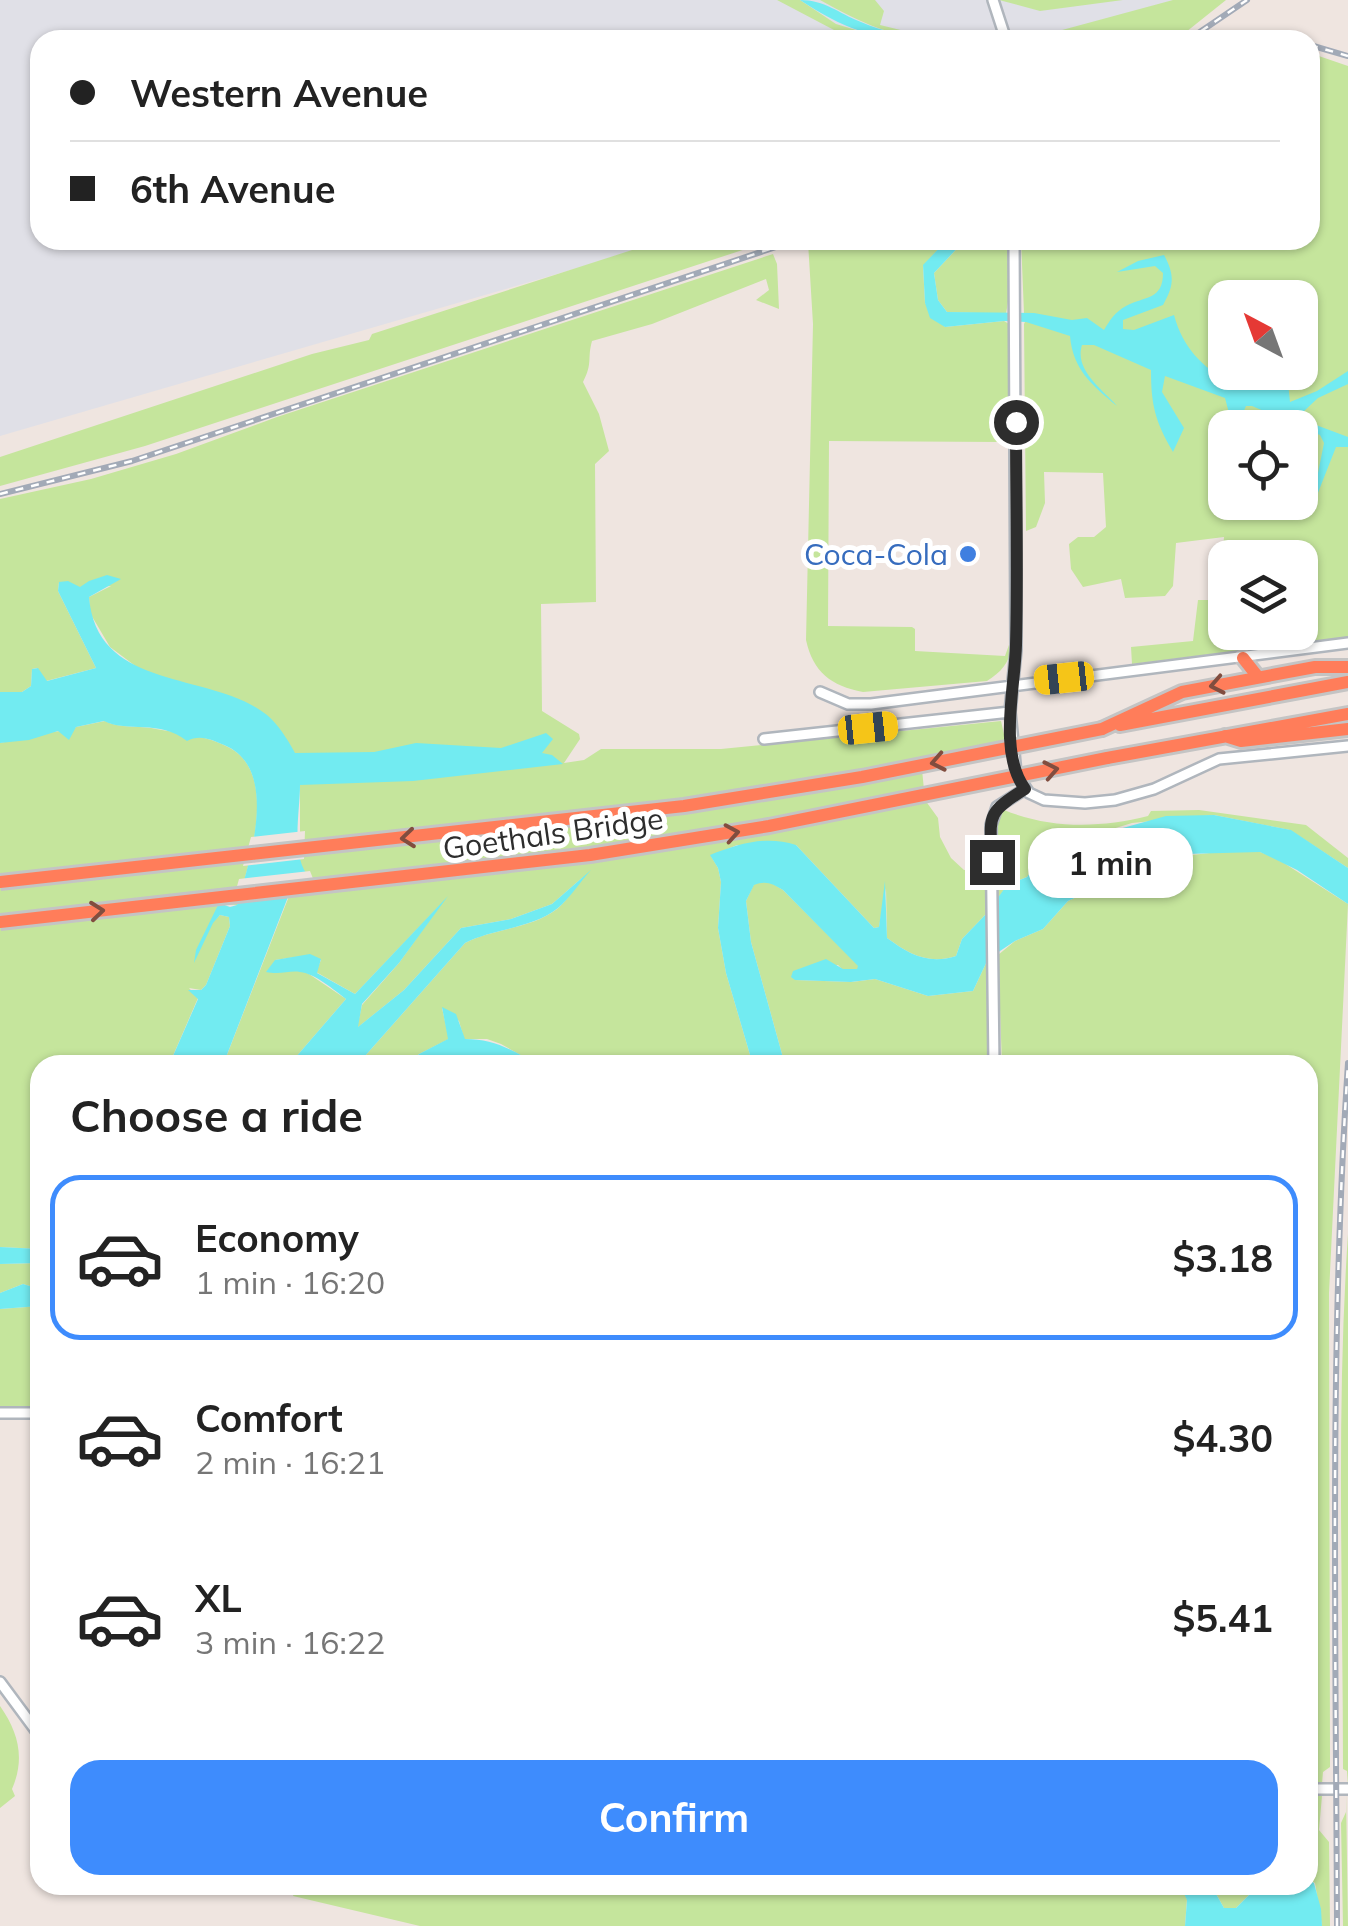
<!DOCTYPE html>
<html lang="en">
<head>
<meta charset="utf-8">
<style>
  body { margin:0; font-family:Mulish,sans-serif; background:#f6f6f6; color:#222; height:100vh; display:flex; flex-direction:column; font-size:38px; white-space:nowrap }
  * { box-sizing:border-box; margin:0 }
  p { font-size:32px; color:#767676 }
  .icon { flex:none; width:55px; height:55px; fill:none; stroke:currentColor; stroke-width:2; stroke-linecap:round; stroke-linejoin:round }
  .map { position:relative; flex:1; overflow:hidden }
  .panel { position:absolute; left:30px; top:1055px; width:1288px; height:840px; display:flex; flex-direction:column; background:#fff; border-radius:30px; box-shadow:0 2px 8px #0004 }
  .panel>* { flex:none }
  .banner { position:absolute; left:30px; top:30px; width:1290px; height:220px; border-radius:30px; box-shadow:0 2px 8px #0004; display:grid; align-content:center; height:220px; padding:0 40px; background:#fff }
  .needle { width:65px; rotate:319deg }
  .buttons { position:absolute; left:1208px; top:280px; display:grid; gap:20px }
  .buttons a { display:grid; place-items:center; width:110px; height:110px; border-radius:20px; background:#fff; box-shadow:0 2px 8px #0004; font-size:50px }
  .end { position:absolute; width:45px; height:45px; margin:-22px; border:12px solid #2d2d2d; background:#fff; box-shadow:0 0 0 5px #fff }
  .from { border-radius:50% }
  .bubble { position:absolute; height:70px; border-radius:30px; background:#fff; box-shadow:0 2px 8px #0004; font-size:32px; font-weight:700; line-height:70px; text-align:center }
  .car { position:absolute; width:30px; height:60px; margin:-30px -15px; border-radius:12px; box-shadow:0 0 8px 2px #0007; background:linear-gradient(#f5c518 24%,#345 0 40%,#f5c518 0 76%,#345 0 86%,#f5c518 0) }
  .banner b { display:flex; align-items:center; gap:35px; height:95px; font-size:38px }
  .banner b+b { border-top:2px solid #e0e0e0 }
  .banner i { width:25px; height:25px; background:#222 }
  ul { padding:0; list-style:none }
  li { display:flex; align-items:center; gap:30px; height:165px; margin:0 20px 15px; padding:0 20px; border:5px solid transparent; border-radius:30px }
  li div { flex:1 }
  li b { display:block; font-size:38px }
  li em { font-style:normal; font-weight:700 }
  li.active { border-color:#3e8cfd }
  li>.icon { width:90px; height:90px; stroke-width:1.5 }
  h2 { padding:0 40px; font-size:45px; line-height:120px }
  .button { display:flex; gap:20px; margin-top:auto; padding:20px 40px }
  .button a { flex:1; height:115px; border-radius:30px; background:#3e8cfd; color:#fff; font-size:40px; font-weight:700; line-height:115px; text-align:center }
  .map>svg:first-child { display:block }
  .industrial { fill:#e0e0e7 }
  .green { fill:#c5e59c; fill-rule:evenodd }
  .water { fill:#72ebf1 }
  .pier { fill:#efe5e0 }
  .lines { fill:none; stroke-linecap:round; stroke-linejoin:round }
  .minor-casing { stroke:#b0b6bd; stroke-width:14 }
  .highway-casing { stroke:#c4c4c4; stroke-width:18 }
  .minor { stroke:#fff; stroke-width:9 }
  .highway { stroke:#ff7d5a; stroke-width:12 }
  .rail-casing { stroke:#a2aab7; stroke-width:6 }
  .rail { stroke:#fff; stroke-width:2.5; stroke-dasharray:8; stroke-linecap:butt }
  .highway-bridge-casing { stroke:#c4c4c4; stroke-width:18; stroke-linecap:butt }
  .highway-bridge { stroke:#ff7d5a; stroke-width:12 }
  .oneway { stroke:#814d3f }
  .route { stroke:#2d2d2d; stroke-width:12 }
  .shop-dot { fill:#3f7fe0; stroke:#fff; stroke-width:4 }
  .labels { text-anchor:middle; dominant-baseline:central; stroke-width:10; stroke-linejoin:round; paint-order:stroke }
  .shop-label { font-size:30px; fill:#366cbe; stroke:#fff; text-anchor:end }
  .street-label { font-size:30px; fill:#2d2d2d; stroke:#fff }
</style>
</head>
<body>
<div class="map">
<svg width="1348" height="1926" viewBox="0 0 1348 1926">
  <rect width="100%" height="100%" fill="#efe5e0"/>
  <path class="industrial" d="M0,0H1203L1138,40H40V240H657L612,258L0,436Z"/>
  <path class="green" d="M777,0H800L836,24L889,40H853Z
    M820,0H875L884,11L880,25L942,40C897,40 859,22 820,0Z
    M999,0H1123L1040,11Z
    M1173,0H1226L1176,40H1014L1013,30L1051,33Z
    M1310,53L1348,66V637L1132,664L1131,647L1193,641L1198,600H1218L1224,537L1176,543L1173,586L1165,596L1125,598L1121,579L1083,587L1071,569L1069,544L1078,537H1094L1106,527L1103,473L1044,472L1045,503L1036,527L1026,531L1024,324L1029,313H1024L1021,240H1310ZM1225,298H1300V372H1225ZM1225,428H1300V502H1225ZM1225,558H1300V632H1225Z
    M663,240H773L145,446L0,486V457L312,354L369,340L372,334Z
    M814,240H947L923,266L925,303L945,327L1004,321L1009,324L1008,437L1000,442L829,441L828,626L912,627L915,629V651L1005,656L1010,642C1013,659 1002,672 987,681L863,692C831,686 813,672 806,640L813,324L808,242Z
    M965,240H1008L1010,290L1006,314L947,312L938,300L934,273Z
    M773,254L777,264L779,309L756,300L769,290L766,279L652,324L592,341C587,359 593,363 583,382L599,414L609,451L595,464L596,602L541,604L542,711L579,734L580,739L564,763L584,760L601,749H721L1001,721L1006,743L921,759L925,800L938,818L940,837L951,858L964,870L986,869L987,913L962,939L956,956C928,965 909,954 887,938L886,888L879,927L874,928L796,845H737L711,856L718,868L721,882L718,928L726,973L753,1065H538L501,1044L487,1039H464L459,1021L442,1008L449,1039L419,1054L408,1065H357L465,943C494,928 531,929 557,909C567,901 575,887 583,877L552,904L511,919L461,928L404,990L357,1028L362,1005L399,963L441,904L355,994L316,972L321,960L310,955L275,960L309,974L346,999L289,1065H223L300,868V785L177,682L142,671L110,647L90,613L89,597L111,586L80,588L59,582L58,591L96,668L46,681L37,668L32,669L31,686L22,692H0V499L91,479L176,454L277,417Z
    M105,721C119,729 139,725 156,729C179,733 209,736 230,748C279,775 249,864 237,905L219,904L212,923L220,915L229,917L230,926L206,985L201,990L189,988L198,998L169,1065H40V1249L0,1247V743C23,738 48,730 71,731L76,727Z
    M1004,810C1051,829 1100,828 1148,816L1151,811L1199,810L1306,825L1348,858V868L1290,830L1214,815L1132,823L1054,847L1055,856L1034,868L1027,877L1007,885L998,899V822Z
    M1228,851L1260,852L1276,858L1348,904L1329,1293L1330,1767L1323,1772L1322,1784H1308V1065H1002L998,955L1015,941L1043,929L1068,901L1081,895L1087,883L1146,869L1173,857Z
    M760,882H770L783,890L858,965V969L843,970L838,965L799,969L795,980L852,982L875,979L928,996L973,991L988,959V1065H785L751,942L746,901L754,884Z
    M1348,1234V1785L1347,1771L1343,1769C1343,1591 1336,1411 1348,1234Z
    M40,1263V1289L23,1284L0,1293V1264Z
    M40,1306V1407H0V1309Z
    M0,1706C19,1733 25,1759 12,1789L15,1796L0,1808Z
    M1346,1793L1348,1926H1343L1341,1823L1346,1812Z
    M1308,1796H1322L1319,1830L1329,1842L1330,1926H1322L1315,1883L1308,1879Z
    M297,1885H1180L1187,1899L1185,1926H420L293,1896Z
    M1211,1885H1294L1293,1888H1256L1236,1908H1224Z"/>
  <path class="water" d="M800,0C825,0 838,13 861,22C882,31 903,36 925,40C874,40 842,28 800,0Z
    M947,240H965L934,273L938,300L947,312L1034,313L1072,320L1087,318L1104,330C1110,320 1115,312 1126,306C1145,296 1163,300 1163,273L1155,266L1117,272L1138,261L1164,255C1175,275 1174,286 1163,305L1123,320V329L1134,330L1174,315C1183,348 1201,365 1229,383L1238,373H1281L1288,383L1290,402L1317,391L1348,371V384L1318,398L1303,412L1316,425L1348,437V447H1336L1310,513L1324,443L1320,435L1252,406H1246L1241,417L1242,427H1227L1229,413L1225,398L1165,376L1162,392L1184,428L1173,452C1155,421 1151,405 1151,370L1094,345H1082C1074,370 1102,389 1117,406C1092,385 1073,370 1070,336L1026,322L1004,321L945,327L930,318L925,303L923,265Z
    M107,575L121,579L89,597C97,693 211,670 267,715C278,724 288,740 295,753L374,752L416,743L501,748L546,733L553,739L542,753L552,755L563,764L413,781L300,785C300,813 290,857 310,878L293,884L223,1065H169L198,999L188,990H201L206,985L230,926L229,917L220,915L213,923L194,963L196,950L219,903L230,907L237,905C249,863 281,768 224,745C212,740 200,734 187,741C159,719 128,733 104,721L76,727L69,740L58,731L29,740L0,743V692H22L31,686L32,669L38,668L47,681L96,668L58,591L59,582L68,581L80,587L89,581Z
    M1214,815L1291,830L1348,868V904L1297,870L1260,852L1186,854L1146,869L1088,883L1081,895L1068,901L1043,929L1015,941L988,959L973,991L928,996L875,979L851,982L795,980L791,977L793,971L826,959L843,969H857L858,966L783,890C773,884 766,880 754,885L746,901L751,942L785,1065H753L726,973L718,928L721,882L718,868L710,855C738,844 766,835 796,845L874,928L879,927L885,881L887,938C909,954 928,965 956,956L962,939L987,913L1007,885L1027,877L1034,868L1055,856L1054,847L1166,816Z
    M591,870C580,882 570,898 558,908C532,929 494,928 465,943L357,1065H289L346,999C334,990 316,974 300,972C290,970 281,975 266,972L275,960L310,954L321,959L317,973L355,994L448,896L399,963L362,1004L358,1027L404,990L461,928L511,919L552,904Z
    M442,1007L456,1014L465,1039C494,1039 513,1050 538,1065H408L419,1054L448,1039Z
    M0,1247L40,1249V1263L0,1264Z
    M23,1284L40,1289V1306L0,1309V1293Z
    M1308,1879L1314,1883L1321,1909L1322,1926H1185L1187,1900L1180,1885H1194V1889L1211,1885L1224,1908H1236L1256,1888H1293L1294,1885H1308Z"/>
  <path class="pier" d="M305,831L304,859L243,866L251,837Z
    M310,871L314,881L297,888L294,897L211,906L215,900L233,901L239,879Z"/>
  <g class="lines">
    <g class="minor-casing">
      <path id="minor" d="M993,0L1006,40
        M1014,240L1016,650L1010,712L1016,773L1029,793L1044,800L1085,803L1115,800L1154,789L1219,759L1348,746
        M820,692L848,704H871L1348,643
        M764,739L1010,712
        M994,1065L991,825L997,807L1025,789
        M0,1413H40
        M0,1682L40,1736
        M1308,1789H1348"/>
    </g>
    <g class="highway-casing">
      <path id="highway" d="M1243,658L1258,677
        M1120,725L1348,682
        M1102,729L1182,692L1315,667H1348
        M1225,736L1241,741L1348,729
        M1107,758L1348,714"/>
    </g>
    <use href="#minor" class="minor"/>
    <use href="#highway" class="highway"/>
    <g class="rail-casing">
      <path id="rail" d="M1188,40L1247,0
        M1264,40H1268
        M1310,45L1348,56
        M0,494L132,461L797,240
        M1337,1926C1336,1638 1329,1350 1348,1063"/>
    </g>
    <use href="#rail" class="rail"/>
    <g class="highway-bridge-casing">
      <path id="highway-bridge" d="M0,882L684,806L862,777L1102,729
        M0,922L590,855L769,826L1107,758"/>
    </g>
    <use href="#highway-bridge" class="highway-bridge"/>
  </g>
  <defs><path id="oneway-chevron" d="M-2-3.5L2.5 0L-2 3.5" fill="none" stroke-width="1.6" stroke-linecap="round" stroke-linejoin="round" transform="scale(2.5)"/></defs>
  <g class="oneway">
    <use href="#oneway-chevron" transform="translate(1217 685) rotate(169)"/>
    <use href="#oneway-chevron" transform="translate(938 762) rotate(169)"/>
    <use href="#oneway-chevron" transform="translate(1051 770) rotate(-11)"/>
    <use href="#oneway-chevron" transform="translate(732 833) rotate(-10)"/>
    <use href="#oneway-chevron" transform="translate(408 838) rotate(174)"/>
    <use href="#oneway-chevron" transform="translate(97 911) rotate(-6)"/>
  </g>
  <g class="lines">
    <path class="route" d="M992,862C990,815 985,814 1025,789C998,752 1015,687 1016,645C1018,571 1016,496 1016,422"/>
  </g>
  <circle class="shop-dot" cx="968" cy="554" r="10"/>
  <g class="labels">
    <g class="shop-label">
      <text x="948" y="554">Coca-Cola</text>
    </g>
    <g class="street-label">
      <text transform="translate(553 833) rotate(-8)">Goethals Bridge</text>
    </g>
  </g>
</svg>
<div class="buttons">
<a><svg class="needle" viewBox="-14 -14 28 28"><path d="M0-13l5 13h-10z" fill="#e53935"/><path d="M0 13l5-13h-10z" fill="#767676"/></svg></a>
<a><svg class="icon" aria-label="locate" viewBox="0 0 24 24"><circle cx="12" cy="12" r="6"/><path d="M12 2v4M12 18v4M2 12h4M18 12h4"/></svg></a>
<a><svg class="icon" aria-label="layers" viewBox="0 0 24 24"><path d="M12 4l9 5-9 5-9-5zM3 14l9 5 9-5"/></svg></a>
</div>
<i class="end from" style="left:1016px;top:422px"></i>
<i class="end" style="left:992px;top:862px"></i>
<div class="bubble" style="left:1028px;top:828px;width:165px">1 min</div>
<i class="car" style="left:1064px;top:678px;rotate:264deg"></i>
<i class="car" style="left:868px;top:728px;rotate:84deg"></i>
<div class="banner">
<b><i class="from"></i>Western Avenue</b>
<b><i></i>6th Avenue</b>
</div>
<section class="panel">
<h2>Choose a ride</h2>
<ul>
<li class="active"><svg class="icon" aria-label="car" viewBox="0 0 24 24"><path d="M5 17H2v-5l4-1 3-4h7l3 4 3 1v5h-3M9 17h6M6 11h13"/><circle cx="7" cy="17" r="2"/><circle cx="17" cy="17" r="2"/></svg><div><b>Economy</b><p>1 min · 16:20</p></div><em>$3.18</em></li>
<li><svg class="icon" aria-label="car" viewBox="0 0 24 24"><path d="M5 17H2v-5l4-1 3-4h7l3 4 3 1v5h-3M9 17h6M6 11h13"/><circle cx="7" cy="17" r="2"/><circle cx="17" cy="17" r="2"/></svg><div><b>Comfort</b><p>2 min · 16:21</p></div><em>$4.30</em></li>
<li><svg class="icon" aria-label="car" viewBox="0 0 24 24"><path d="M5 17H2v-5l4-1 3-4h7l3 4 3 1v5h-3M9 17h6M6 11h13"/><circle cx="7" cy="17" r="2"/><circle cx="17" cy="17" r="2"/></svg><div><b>XL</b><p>3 min · 16:22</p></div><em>$5.41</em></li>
</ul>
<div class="button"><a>Confirm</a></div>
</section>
</div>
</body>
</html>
